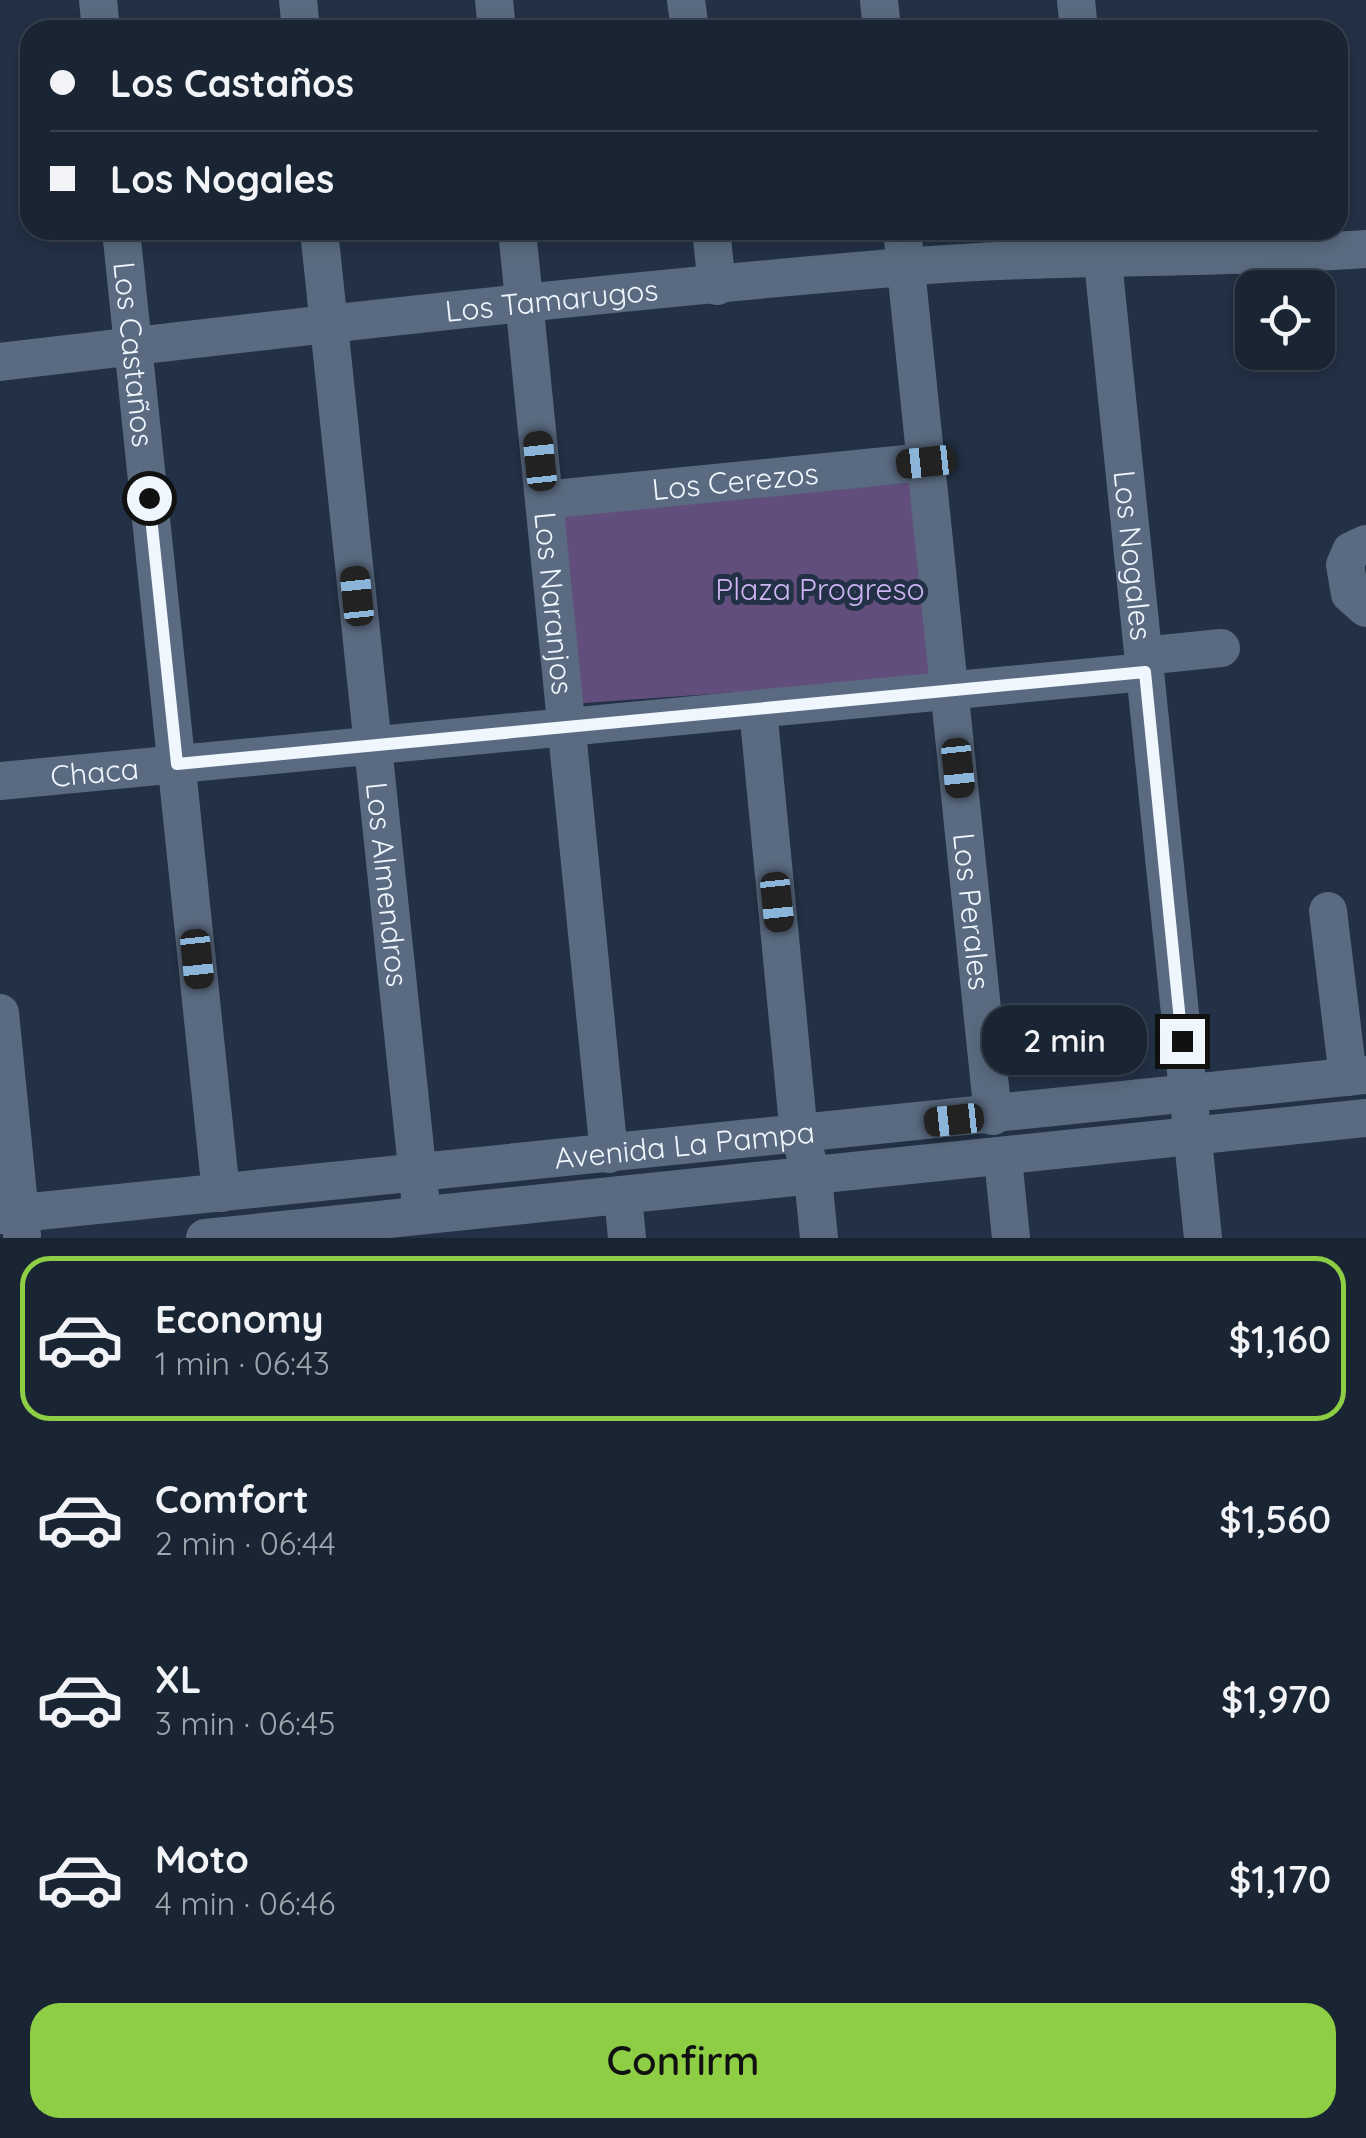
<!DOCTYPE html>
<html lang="en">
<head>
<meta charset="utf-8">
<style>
  body { margin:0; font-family:Quicksand,sans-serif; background:#273140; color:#f1f3f6; height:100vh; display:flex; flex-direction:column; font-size:38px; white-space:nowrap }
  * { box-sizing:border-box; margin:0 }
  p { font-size:32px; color:#9fa5ac }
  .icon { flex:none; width:55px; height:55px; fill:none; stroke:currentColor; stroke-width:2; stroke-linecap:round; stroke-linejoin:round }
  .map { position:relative; height:1238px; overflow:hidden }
  .details { display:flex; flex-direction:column; background:#1a2534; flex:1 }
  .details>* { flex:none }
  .banner { position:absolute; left:20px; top:20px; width:1328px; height:220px; border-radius:30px; box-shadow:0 5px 15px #0003,0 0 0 2px #38424f; display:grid; align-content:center; height:220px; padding:0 30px; background:#1a2534 }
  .tools { position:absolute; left:1235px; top:270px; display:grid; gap:20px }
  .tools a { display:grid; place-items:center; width:100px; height:100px; border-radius:20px; background:#1a2534; box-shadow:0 5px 15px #0003,0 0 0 2px #38424f; font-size:50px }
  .end { position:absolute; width:45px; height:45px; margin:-22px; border:12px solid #f0f6fd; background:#111; box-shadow:0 0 0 5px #111 }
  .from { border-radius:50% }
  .bubble { position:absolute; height:70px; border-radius:30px; background:#1a2534; box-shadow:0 5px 15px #0003,0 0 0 2px #38424f; font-size:32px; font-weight:600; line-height:70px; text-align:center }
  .car { position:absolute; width:30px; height:60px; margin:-30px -15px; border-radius:12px; box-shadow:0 0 8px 2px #0007; background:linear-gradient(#222 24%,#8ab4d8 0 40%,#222 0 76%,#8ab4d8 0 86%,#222 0) }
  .banner b { display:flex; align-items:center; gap:35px; height:95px; font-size:38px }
  .banner b+b { border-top:2px solid #38424f }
  .banner i { width:25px; height:25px; background:#f1f3f6 }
  ul { padding:18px 0 0; list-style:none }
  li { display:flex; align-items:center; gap:30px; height:165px; margin:0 20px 15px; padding:0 10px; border:5px solid transparent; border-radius:30px }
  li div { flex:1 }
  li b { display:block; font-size:38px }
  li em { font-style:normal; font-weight:600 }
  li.selected { border-color:#8dce44 }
  li>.icon { width:90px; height:90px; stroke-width:1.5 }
  .button { display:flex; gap:20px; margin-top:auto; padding:20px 30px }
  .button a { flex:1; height:115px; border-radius:30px; background:#8dce44; color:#111; font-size:40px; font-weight:600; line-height:115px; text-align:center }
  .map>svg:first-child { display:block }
  .green { fill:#624e7c }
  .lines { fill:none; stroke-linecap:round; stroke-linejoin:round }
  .minor { stroke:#5a6b81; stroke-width:38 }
  .route { stroke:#f0f6fd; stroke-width:12 }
  .labels { text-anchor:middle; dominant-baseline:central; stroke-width:10; stroke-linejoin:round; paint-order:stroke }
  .street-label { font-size:30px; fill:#f0f6fd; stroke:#223145 }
  .park-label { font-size:30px; fill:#cfb5f4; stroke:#223145 }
</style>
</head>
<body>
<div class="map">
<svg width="1366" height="1238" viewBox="0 0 1366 1238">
  <rect width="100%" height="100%" fill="#223145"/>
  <path class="green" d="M917,482L934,678L570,704L553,516Z"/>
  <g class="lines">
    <g class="minor">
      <path d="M98,0L101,30"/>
      <path d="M298,0L301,30"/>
      <path d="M494,0L497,30"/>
      <path d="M686,0L690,30"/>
      <path d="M879,0L882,30"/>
      <path d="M1076,0L1079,30"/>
      <path id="s1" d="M121,230L221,1193"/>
      <path id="s2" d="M319,230L420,1196"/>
      <path id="s3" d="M517,230L609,1154"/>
      <path d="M711,230L717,286"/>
      <path id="s4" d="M902,230L993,1116"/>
      <path id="s5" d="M1100,232L1203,1238"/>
      <path id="s6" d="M0,362C300,326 603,292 904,267C1058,254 1212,260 1366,249"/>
      <path id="s7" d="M544,500L926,462"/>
      <path d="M1366,544L1351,551L1345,565L1350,594L1366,608"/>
      <path d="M1143,656L1221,648"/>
      <path d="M758,709L799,1135L813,1177L819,1238"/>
      <path id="s8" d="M0,781L1145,672"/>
      <path d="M1328,911L1348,1077"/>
      <path d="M0,1013L22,1235"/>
      <path d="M1003,1158L1011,1238"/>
      <path d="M623,1196L627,1238"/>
      <path id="s9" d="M0,1215L1366,1075"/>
      <path d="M205,1238L1366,1118"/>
    </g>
  </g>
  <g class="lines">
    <path class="route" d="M149,498L177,764L1145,672L1182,1041"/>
  </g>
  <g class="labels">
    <g class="street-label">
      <text stroke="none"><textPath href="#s6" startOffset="555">Los Tamarugos</textPath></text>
      <text stroke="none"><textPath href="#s1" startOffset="125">Los Castaños</textPath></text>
      <text stroke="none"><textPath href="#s7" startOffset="192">Los Cerezos</textPath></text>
      <text stroke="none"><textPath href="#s5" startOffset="325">Los Nogales</textPath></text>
      <text stroke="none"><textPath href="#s3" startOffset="375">Los Naranjos</textPath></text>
      <text stroke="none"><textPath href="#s8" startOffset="95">Chaca</textPath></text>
      <text stroke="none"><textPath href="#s2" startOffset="658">Los Almendros</textPath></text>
      <text stroke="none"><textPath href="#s4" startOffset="685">Los Perales</textPath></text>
      <text stroke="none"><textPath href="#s9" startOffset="688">Avenida La Pampa</textPath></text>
    </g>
    <g class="park-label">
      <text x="820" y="589">Plaza Progreso</text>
    </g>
  </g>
</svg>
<div class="tools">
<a><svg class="icon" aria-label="locate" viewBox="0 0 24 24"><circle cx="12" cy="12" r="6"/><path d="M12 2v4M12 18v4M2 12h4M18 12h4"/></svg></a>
</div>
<i class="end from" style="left:149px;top:498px"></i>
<i class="end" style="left:1182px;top:1041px"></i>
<div class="bubble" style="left:982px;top:1005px;width:165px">2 min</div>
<i class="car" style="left:540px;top:461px;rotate:354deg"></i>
<i class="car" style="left:926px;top:462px;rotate:264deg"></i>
<i class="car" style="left:357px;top:596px;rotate:354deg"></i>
<i class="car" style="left:958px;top:768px;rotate:174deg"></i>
<i class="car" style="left:777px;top:902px;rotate:174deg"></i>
<i class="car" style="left:197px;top:959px;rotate:174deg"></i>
<i class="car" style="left:954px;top:1120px;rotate:264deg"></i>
<div class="banner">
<b><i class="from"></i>Los Castaños</b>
<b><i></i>Los Nogales</b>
</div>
</div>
<section class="details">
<ul>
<li class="selected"><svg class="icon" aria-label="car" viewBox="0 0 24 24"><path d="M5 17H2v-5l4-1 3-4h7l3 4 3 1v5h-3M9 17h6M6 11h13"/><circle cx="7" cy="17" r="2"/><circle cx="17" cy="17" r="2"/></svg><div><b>Economy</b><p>1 min · 06:43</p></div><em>$1,160</em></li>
<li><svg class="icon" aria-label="car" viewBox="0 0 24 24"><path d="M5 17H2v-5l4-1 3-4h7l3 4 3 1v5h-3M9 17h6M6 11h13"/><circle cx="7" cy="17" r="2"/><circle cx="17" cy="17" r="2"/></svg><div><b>Comfort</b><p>2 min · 06:44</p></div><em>$1,560</em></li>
<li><svg class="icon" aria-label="car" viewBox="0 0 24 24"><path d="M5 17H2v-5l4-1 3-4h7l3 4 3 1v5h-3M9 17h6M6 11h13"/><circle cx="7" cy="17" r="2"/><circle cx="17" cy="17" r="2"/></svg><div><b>XL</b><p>3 min · 06:45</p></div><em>$1,970</em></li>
<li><svg class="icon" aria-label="car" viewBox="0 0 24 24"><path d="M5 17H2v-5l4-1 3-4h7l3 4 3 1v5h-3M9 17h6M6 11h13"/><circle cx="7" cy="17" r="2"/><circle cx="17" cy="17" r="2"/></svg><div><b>Moto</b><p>4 min · 06:46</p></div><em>$1,170</em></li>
</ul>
<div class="button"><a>Confirm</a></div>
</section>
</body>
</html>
